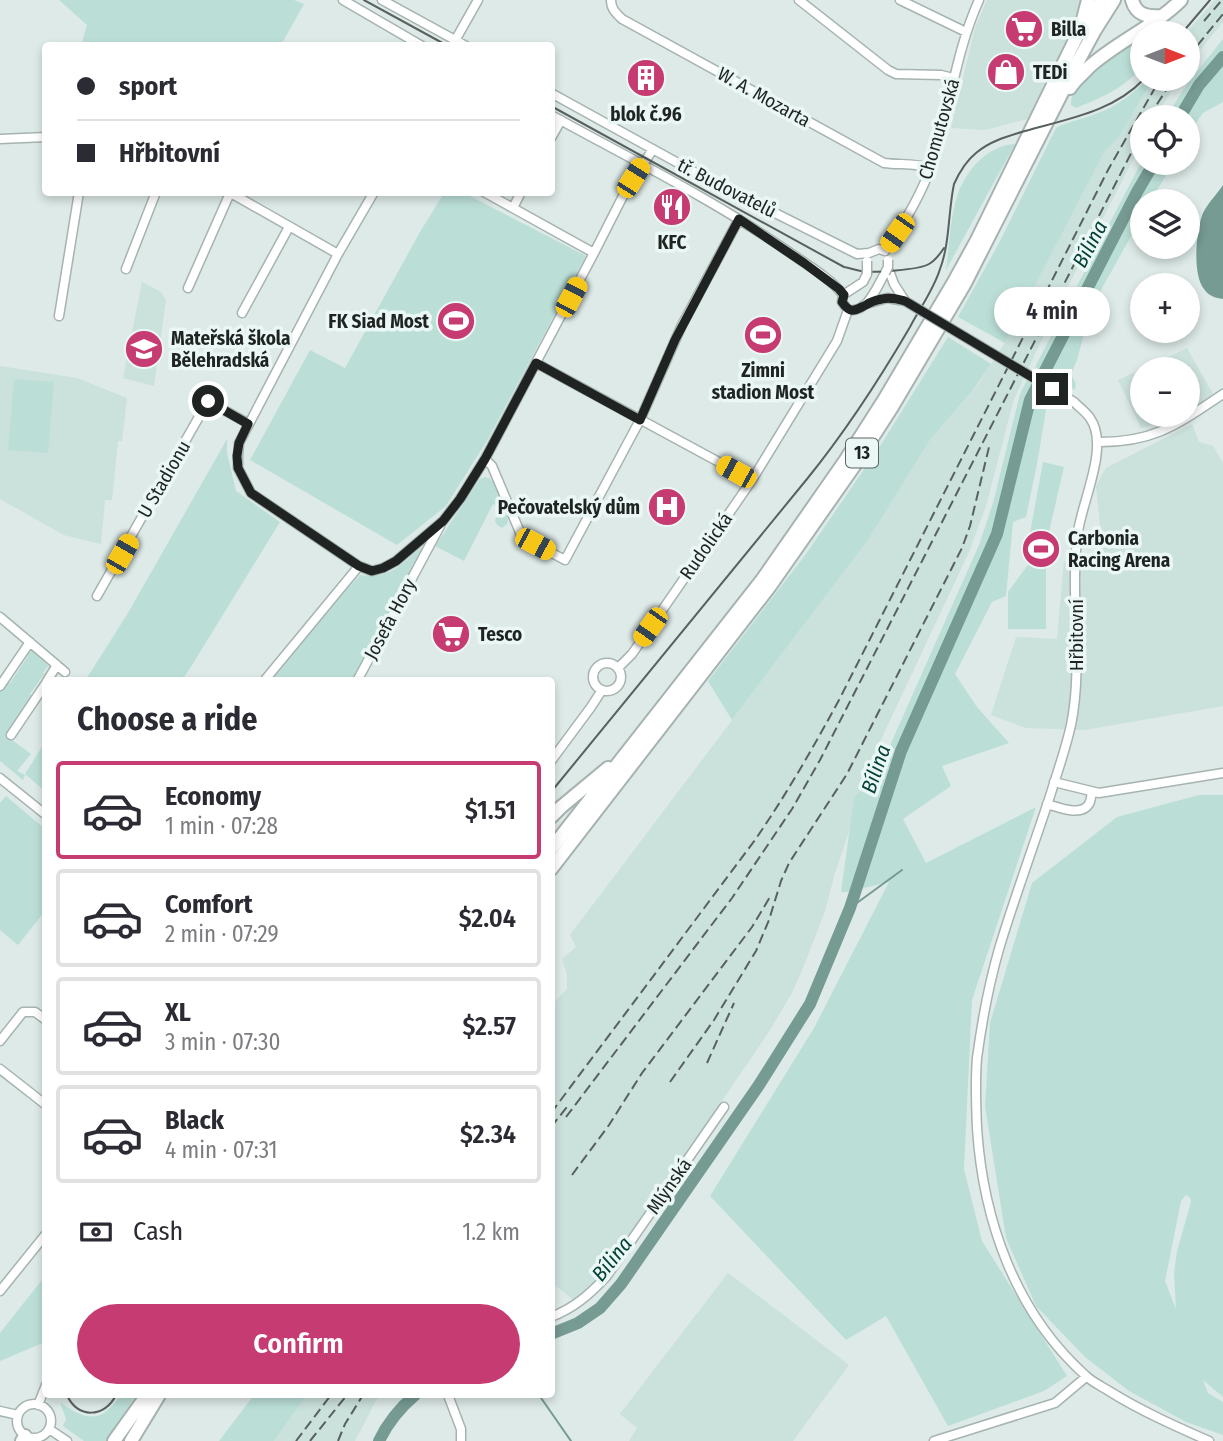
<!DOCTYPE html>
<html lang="en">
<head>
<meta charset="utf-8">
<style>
  body { margin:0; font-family:"Fira Sans Condensed",sans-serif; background:#f2f2f3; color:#2b2b33; height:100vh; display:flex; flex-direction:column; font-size:26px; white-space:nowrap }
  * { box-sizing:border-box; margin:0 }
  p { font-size:23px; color:#7c7c81 }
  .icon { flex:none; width:38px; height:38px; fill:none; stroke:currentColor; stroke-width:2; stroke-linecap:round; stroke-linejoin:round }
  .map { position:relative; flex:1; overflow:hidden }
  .details { position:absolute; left:42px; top:677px; width:513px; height:721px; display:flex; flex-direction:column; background:#fff; border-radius:7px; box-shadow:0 4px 10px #0003 }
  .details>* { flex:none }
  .banner { position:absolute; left:42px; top:42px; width:513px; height:154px; border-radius:7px; box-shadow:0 4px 10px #0003; display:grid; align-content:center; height:154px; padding:0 35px; background:#fff }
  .needle { width:46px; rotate:90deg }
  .tools { position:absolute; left:1130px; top:21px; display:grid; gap:14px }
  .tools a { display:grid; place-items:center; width:70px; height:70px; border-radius:50%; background:#fff; box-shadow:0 4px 10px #0003; font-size:35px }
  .end { position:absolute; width:32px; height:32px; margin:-16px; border:9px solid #1f2423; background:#fff; box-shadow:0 0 0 4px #fff }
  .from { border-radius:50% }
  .bubble { position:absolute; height:49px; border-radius:24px; background:#fff; box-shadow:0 4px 10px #0003; font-size:23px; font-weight:600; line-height:49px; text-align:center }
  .car { position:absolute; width:21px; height:42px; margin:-21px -10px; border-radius:9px; box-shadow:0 0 5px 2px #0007; background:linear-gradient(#f5c518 24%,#345 0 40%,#f5c518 0 76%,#345 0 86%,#f5c518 0) }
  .banner b { display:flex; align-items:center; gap:24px; height:66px; font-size:26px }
  .banner b+b { border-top:2px solid #e1e1e2 }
  .banner i { width:18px; height:18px; background:#2b2b33 }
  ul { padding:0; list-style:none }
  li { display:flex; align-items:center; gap:21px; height:98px; margin:0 14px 10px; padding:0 21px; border:4px solid #e1e1e2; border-radius:7px }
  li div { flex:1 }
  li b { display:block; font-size:26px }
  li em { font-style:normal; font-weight:600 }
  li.active { border-color:#c63b71 }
  li>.icon { width:63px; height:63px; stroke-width:1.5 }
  h2 { padding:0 35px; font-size:32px; line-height:84px }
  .pay { display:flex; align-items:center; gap:18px; height:77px; padding:0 35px; font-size:26px }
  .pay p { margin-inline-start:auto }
  .cta { display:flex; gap:14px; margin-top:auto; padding:14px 35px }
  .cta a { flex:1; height:80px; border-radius:42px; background:#c63b71; color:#fff; font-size:28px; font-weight:600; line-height:80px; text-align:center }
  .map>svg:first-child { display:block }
  .built { fill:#cbe1dc }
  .green { fill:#bbdfd7; fill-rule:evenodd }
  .water { fill:#769b93 }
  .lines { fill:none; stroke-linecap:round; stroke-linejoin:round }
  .stream { stroke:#769b93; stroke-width:2 }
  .river { stroke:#769b93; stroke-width:12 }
  .minor-casing { stroke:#a6b3b0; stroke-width:11 }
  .highway-casing { stroke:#a6b3b0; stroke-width:16 }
  .minor { stroke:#fff; stroke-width:8 }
  .highway { stroke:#fff; stroke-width:12 }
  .tram { stroke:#59615f; stroke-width:2 }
  .rail { stroke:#59615f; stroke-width:2; stroke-dasharray:10 5; stroke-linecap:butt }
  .minor-bridge-casing { stroke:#a6b3b0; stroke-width:11; stroke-linecap:butt }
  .minor-bridge { stroke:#fff; stroke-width:8 }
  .route { stroke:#1f2423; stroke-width:9 }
  .labels { text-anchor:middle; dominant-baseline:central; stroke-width:7; stroke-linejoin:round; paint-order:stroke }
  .shield { fill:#eaf7f4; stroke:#5c6362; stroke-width:2 }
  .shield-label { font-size:18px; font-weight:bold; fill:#1f2423 }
  .poi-label { font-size:19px; font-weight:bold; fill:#1f2423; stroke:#eaf7f4; text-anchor:start }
  .street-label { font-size:19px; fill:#1f2423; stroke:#eaf7f4 }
  .water-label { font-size:21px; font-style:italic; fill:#054139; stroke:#eaf7f4 }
</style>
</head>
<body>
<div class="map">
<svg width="1223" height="1441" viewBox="0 0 1223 1441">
  <rect width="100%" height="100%" fill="#ddeae7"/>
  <path class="built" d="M987,0H1080L1069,35L1027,119L985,130L951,128L975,28Z
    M1215,0H1223V22L1188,65V33H1186Z
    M1153,79H1179L1155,117H1143V140L1056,310L1014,399L986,506L969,552L877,748L835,873L825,911L805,963L792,993L768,1033L707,1123L671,1174L672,1175L603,1275L575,1301L551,1282V1006L567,989V975L562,959L576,947L570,935L868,540L930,440L976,387L1005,343L1105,151L1120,136Z
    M142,282L161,292L166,300L154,386L123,378Z
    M1187,348L1213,394L1188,411V369H1143V415H1182L1178,417L1141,428L1118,380Z
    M0,366L77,378L127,398L122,441H118L112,500H105L101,544L64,535L0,499Z
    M1192,424L1199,442L1213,446L1223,463V706L1085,730L1026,728L991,715L1016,637L1057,639L1064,561L1103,555L1096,486L1106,468Z
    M728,1273L849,1365L793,1441H629L637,1428L620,1414Z
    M307,1395H379L355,1441H274Z"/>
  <path class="green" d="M59,0H294L304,4L281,45L81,46L87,25Z
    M1143,38V66C1121,90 1105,96 1076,108L1071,105C1070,76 1120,51 1143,38Z
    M1223,39V102L1203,113L1188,134V117H1166L1188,83Z
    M1148,79H1153L1120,136L1105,151L1005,343L958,317L999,243L1056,128C1069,121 1084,119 1098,113C1118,106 1133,93 1148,79Z
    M1015,144L946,270C949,247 950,222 956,200C963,173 987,145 1015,144Z
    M1143,159V163H1173L1151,201H1143V215L1102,288L1084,334L1077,360L1071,374L1076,384L1075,390L1035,367Z
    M444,193H464L586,256L488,439L446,506L397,545L250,460L310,350L345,368L420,232Z
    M948,337L991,364L973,390L930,440L868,540L732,720L708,681L806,554L882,443Z
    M14,379L54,382L48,453L8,450Z
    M1027,380L1063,401L1058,405L1047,404L1037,464L1026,517L1013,522L1006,596L992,602L955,674L977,707L1009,743L942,766L951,786L903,819L926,863L1036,807L972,1000L964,1169L982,1241L1067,1376L1044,1391L948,1426L886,1316L846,1340L710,1196L814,1028L889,882L847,892H841L854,798L875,774L888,750L979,545L993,503L1020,394Z
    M227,439V453L236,491L280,522L189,670L181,681H85L128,613Z
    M1043,462L1064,467L1046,545V629H1008V592L1033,558L1038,535L1030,533Z
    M485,477L489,478L495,484L509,516L507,524L502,528L497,525L495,521L498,507L493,504L464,561L435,546L480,479Z
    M422,547L424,548L353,681H271L347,586H350L360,575C391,579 400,565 422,547Z
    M34,651L49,667V668L47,667L43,673L48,677L43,675L30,694L35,698L8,737L31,754L17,771L25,775L23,780L0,761V688L5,680L10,683L28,656L24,652Z
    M45,742V791L25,774Z
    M1199,795H1223V1397L1203,1380L1208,1393L1223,1402V1435L1186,1422L1129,1391L1085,1357L1036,1306L1006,1238L985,1106L990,1023L1032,883L1117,817ZM1186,1195L1190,1198L1191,1202L1177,1251L1174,1273L1176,1309L1165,1281L1181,1201Z
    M6,796L45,829V911L18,945L0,930V803Z
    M45,1276V1342L0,1361V1333Z
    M120,1395H136L106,1441H84L63,1426L66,1419L60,1402C75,1413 94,1425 110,1408C114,1404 117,1401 120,1395Z
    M254,1395H307L274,1441H219Z"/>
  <path class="water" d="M1223,185V299C1215,298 1209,296 1204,289C1192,274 1196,230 1203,213C1208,203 1217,194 1223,185Z"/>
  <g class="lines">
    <path class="stream" d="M850,908L902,870
      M539,1395L571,1441"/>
    <path class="river" d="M1180,117L1199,85L1223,57
      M551,1334L578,1323L600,1308L621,1284L759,1085L810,1004L850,908L901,751L997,534L1030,400L1137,192L1154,163
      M379,1441C387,1424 401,1407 415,1395"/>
    <g class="minor-casing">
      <path id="minor" d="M343,0L422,46
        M382,0L466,46
        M611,0C611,9 616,13 622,19L884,163C900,165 915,163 931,168
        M799,0L888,70L896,74L941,75L953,78
        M900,0L966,32
        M452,46L478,0
        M551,93L707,179L857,254L869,253L879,249L885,251
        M551,115C631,159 714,200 789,252C806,264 832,279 843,295
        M551,138L561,120
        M0,139L46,137
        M653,149L624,194L594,253L485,459L492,466L522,537L565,560L640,420L682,325L739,219
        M229,192L338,254
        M374,192L338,254L249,424L239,443L238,456V468L251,493L359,566L372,571L383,568L396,561L443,521L460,499L485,459
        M484,192L594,253
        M513,208L521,192
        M885,251C903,225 921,196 931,166C950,111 955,53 979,0
        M126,269L156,192
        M890,273L894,284L905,301
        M188,288L230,193
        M866,304L887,298L905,301
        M848,310C868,313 876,288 885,273
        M848,310L842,302L843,295L863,282L867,274
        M242,313L289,227
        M59,316L79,192
        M536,363L752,480
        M1074,402C1079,407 1086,412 1090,418C1110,446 1082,501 1078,532C1069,595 1084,662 1071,725C1066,748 1058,770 1051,793C1034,845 1015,896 999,949C989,984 982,1021 977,1058C975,1081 976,1105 977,1128C983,1220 1015,1312 1085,1375C1092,1382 1101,1386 1109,1391C1141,1411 1175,1426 1209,1441
        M1097,442C1154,443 1178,424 1223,394
        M97,596L208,401L249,424
        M0,617L65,672
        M593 677a14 14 0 1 1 28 0a14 14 0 1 1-28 0Z
        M618,668L632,654L752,480L837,341L848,310
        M47,681L57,665
        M264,681L359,566
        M357,681L440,526
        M0,686L30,642
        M11,735L46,683
        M551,761L591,707L602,690
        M0,778L46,815
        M1054,782L1099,793L1223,773
        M1047,804C1058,807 1081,817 1089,804C1091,801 1091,796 1092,792
        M0,1041L23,1012H35L46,1020
        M0,1069L46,1105
        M0,1291L46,1234
        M551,1317C574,1308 589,1295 606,1277L724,1107
        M448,1395L461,1429V1441
        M17 1421a17 17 0 1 1 34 0a17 17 0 1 1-34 0Z
        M38,1405L46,1385
        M0,1411L18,1415
        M49,1429L67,1441
        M934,1441L1055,1403L1086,1377"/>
    </g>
    <g class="highway-casing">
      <path id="highway" d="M1132,0C1136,15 1147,17 1161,16
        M1082,23L1088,0
        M1070,88C1075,80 1082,75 1088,68C1116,42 1154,27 1181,0
        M551,817L561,807L608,768
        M551,849L762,580L845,461L884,400L955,280L977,240L1079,32L1102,0
        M551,869L770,586L854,466L892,407L964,285L1075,67L1095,30L1114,0
        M22,1441L25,1436
        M114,1441L147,1395
        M131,1441L159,1395"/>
    </g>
    <use href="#minor" class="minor"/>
    <use href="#highway" class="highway"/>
    <path class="tram" d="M364,0L448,46
      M1182,33L1210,0
      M551,106L844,267C850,268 855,270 861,271C873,273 919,270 929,264C936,260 940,254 944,248
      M551,792L807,479C846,431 879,380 910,327C920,308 934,289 940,269C950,243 948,212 954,184C959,173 966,161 976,153C990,141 1008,136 1025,131C1067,119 1113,112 1144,79
      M67,1395C77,1419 105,1418 116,1395"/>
    <path class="rail" d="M1204,21L1222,0
      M1188,57L1223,14
      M1149,117L1173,79
      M707,1063L734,1003
      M670,1082L714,1020L756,951L769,920L781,881L789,863L847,774L962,548L970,526L990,443
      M551,1113L755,840C786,795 813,748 839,700L1108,170L1160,79
      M566,1117L732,898L792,809L820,760L1143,130
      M551,1127L567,1107
      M572,1175L609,1125L642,1073L752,927L770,897
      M296,1441L331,1395
      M310,1441L347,1395
      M338,1441L345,1424L363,1395"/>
    <g class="minor-bridge-casing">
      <path id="minor-bridge" d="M867,261V274
        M885,273L888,267V260
        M905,301L1074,402"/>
    </g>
    <use href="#minor-bridge" class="minor-bridge"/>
  </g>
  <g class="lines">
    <path class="route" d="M208,401L248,424L239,443L237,456L238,468L251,493L359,566L372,571L383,568L396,561L443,521L460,499L485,459L536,363L640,420L675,340L739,219L804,263L839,289L844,295L842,302C851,315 855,310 866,305C870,302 877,300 882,299C890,297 897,299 905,301L1052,389"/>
  </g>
  <defs>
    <g id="supermarket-disc" transform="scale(2.0125)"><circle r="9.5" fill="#c63b71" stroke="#eaf7f4"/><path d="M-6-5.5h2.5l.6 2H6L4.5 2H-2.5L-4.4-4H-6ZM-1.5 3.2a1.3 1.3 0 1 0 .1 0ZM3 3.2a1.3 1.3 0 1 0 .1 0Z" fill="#fff"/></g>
    <g id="shop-disc" transform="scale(2.0125)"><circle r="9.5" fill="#c63b71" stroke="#eaf7f4"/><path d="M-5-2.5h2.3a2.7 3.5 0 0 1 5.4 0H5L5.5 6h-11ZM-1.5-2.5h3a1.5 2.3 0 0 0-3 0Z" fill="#fff"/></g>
    <g id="building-disc" transform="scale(2.0125)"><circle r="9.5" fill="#c63b71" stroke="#eaf7f4"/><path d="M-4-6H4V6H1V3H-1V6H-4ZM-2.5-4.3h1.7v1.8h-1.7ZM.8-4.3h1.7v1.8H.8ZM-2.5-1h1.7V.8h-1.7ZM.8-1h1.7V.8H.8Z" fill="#fff"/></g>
    <g id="restaurant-disc" transform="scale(2.0125)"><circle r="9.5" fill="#c63b71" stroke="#eaf7f4"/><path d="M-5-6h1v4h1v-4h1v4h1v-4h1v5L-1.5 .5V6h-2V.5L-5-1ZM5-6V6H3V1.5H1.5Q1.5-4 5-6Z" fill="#fff"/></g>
    <g id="stadium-disc" transform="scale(2.0125)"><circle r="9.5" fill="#c63b71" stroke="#eaf7f4"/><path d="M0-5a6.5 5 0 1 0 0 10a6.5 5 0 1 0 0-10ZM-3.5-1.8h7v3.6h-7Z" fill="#fff"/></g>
    <g id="school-disc" transform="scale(2.0125)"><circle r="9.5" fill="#c63b71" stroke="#eaf7f4"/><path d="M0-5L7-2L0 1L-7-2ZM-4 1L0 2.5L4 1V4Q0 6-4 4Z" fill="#fff"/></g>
    <g id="hospital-disc" transform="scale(2.0125)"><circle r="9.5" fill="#c63b71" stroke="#eaf7f4"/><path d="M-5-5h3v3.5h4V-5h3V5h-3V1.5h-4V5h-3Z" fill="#fff"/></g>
  </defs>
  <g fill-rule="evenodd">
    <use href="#supermarket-disc" x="1024" y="29"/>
    <use href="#shop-disc" x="1006" y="72"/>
    <use href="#building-disc" x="646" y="78"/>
    <use href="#restaurant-disc" x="672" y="207"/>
    <use href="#stadium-disc" x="456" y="321"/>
    <use href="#stadium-disc" x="763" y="335"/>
    <use href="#school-disc" x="144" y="349"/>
    <use href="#hospital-disc" x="667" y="507"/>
    <use href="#stadium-disc" x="1041" y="549"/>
    <use href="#supermarket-disc" x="451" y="634"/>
  </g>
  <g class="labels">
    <rect class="shield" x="846" y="438.5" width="32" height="29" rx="5"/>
    <g class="shield-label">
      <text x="862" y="453">13</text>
    </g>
    <g class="poi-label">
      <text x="1051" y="29">Billa</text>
      <text x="1033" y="72">TEDi</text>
      <text x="646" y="114" text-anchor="middle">blok č.96</text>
      <text x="672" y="242" text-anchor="middle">KFC</text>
      <text x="429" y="321" text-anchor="end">FK Siad Most</text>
      <text x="171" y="338">Mateřská škola<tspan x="171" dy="22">Bělehradská</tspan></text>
      <text x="763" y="370" text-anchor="middle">Zimni<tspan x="763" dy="22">stadion Most</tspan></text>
      <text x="640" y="507" text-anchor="end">Pečovatelský dům</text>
      <text x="1068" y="538">Carbonia<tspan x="1068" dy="22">Racing Arena</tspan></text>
      <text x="478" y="634">Tesco</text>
    </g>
    <g class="street-label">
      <text transform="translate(764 97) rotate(29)">W. A. Mozarta</text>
      <text transform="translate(939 129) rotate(-74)">Chomutovská</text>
      <text transform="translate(727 188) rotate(27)">tř. Budovatelů</text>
      <text transform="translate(164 479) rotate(-60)">U Stadionu</text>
      <text transform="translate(706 546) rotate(-55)">Rudolická</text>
      <text transform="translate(390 619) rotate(-62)">Josefa Hory</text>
      <text transform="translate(1076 635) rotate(-90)">Hřbitovní</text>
      <text transform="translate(669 1186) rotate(-55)">Mlýnská</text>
    </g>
    <g class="water-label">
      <text transform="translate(1090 244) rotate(-62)">Bílina</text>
      <text transform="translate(876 769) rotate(-71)">Bílina</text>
      <text transform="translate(612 1259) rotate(-51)">Bílina</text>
    </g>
  </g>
</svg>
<div class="tools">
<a><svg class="needle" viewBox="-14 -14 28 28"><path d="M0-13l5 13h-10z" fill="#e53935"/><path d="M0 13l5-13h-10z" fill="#7c7c81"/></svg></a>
<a><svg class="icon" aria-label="locate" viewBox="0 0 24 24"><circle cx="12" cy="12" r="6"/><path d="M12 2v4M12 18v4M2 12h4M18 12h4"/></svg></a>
<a><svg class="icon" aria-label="layers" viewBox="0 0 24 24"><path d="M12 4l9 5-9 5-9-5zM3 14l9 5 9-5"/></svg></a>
<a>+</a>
<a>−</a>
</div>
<i class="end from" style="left:208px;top:401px"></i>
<i class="end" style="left:1052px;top:389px"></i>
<div class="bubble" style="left:994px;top:287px;width:116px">4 min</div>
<i class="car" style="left:633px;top:178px;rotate:32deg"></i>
<i class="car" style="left:897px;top:233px;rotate:215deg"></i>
<i class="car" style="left:571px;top:297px;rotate:28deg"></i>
<i class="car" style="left:736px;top:472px;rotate:299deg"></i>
<i class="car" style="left:535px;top:544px;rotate:118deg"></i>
<i class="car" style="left:122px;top:554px;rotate:30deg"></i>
<i class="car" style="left:650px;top:627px;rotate:215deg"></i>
<div class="banner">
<b><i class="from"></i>sport</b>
<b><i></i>Hřbitovní</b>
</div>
<section class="details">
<h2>Choose a ride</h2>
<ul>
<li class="active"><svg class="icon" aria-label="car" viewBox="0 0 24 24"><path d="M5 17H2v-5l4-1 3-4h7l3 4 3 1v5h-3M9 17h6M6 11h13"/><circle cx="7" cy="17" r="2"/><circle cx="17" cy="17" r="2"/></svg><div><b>Economy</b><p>1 min · 07:28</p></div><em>$1.51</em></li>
<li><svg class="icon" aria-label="car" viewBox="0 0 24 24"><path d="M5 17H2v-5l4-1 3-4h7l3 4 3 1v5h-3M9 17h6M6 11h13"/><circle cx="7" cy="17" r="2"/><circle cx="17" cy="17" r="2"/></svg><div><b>Comfort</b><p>2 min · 07:29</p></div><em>$2.04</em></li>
<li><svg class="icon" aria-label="car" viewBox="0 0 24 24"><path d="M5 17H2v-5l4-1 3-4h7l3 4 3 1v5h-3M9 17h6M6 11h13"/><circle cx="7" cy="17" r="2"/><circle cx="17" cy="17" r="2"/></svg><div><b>XL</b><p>3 min · 07:30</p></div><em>$2.57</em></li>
<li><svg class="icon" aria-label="car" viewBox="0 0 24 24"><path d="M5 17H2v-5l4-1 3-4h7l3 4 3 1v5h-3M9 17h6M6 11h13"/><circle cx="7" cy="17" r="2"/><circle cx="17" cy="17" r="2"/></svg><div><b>Black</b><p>4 min · 07:31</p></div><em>$2.34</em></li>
</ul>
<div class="pay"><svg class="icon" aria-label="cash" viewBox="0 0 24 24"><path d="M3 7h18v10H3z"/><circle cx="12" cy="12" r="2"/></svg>Cash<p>1.2 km</p></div>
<div class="cta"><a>Confirm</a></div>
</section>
</div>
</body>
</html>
